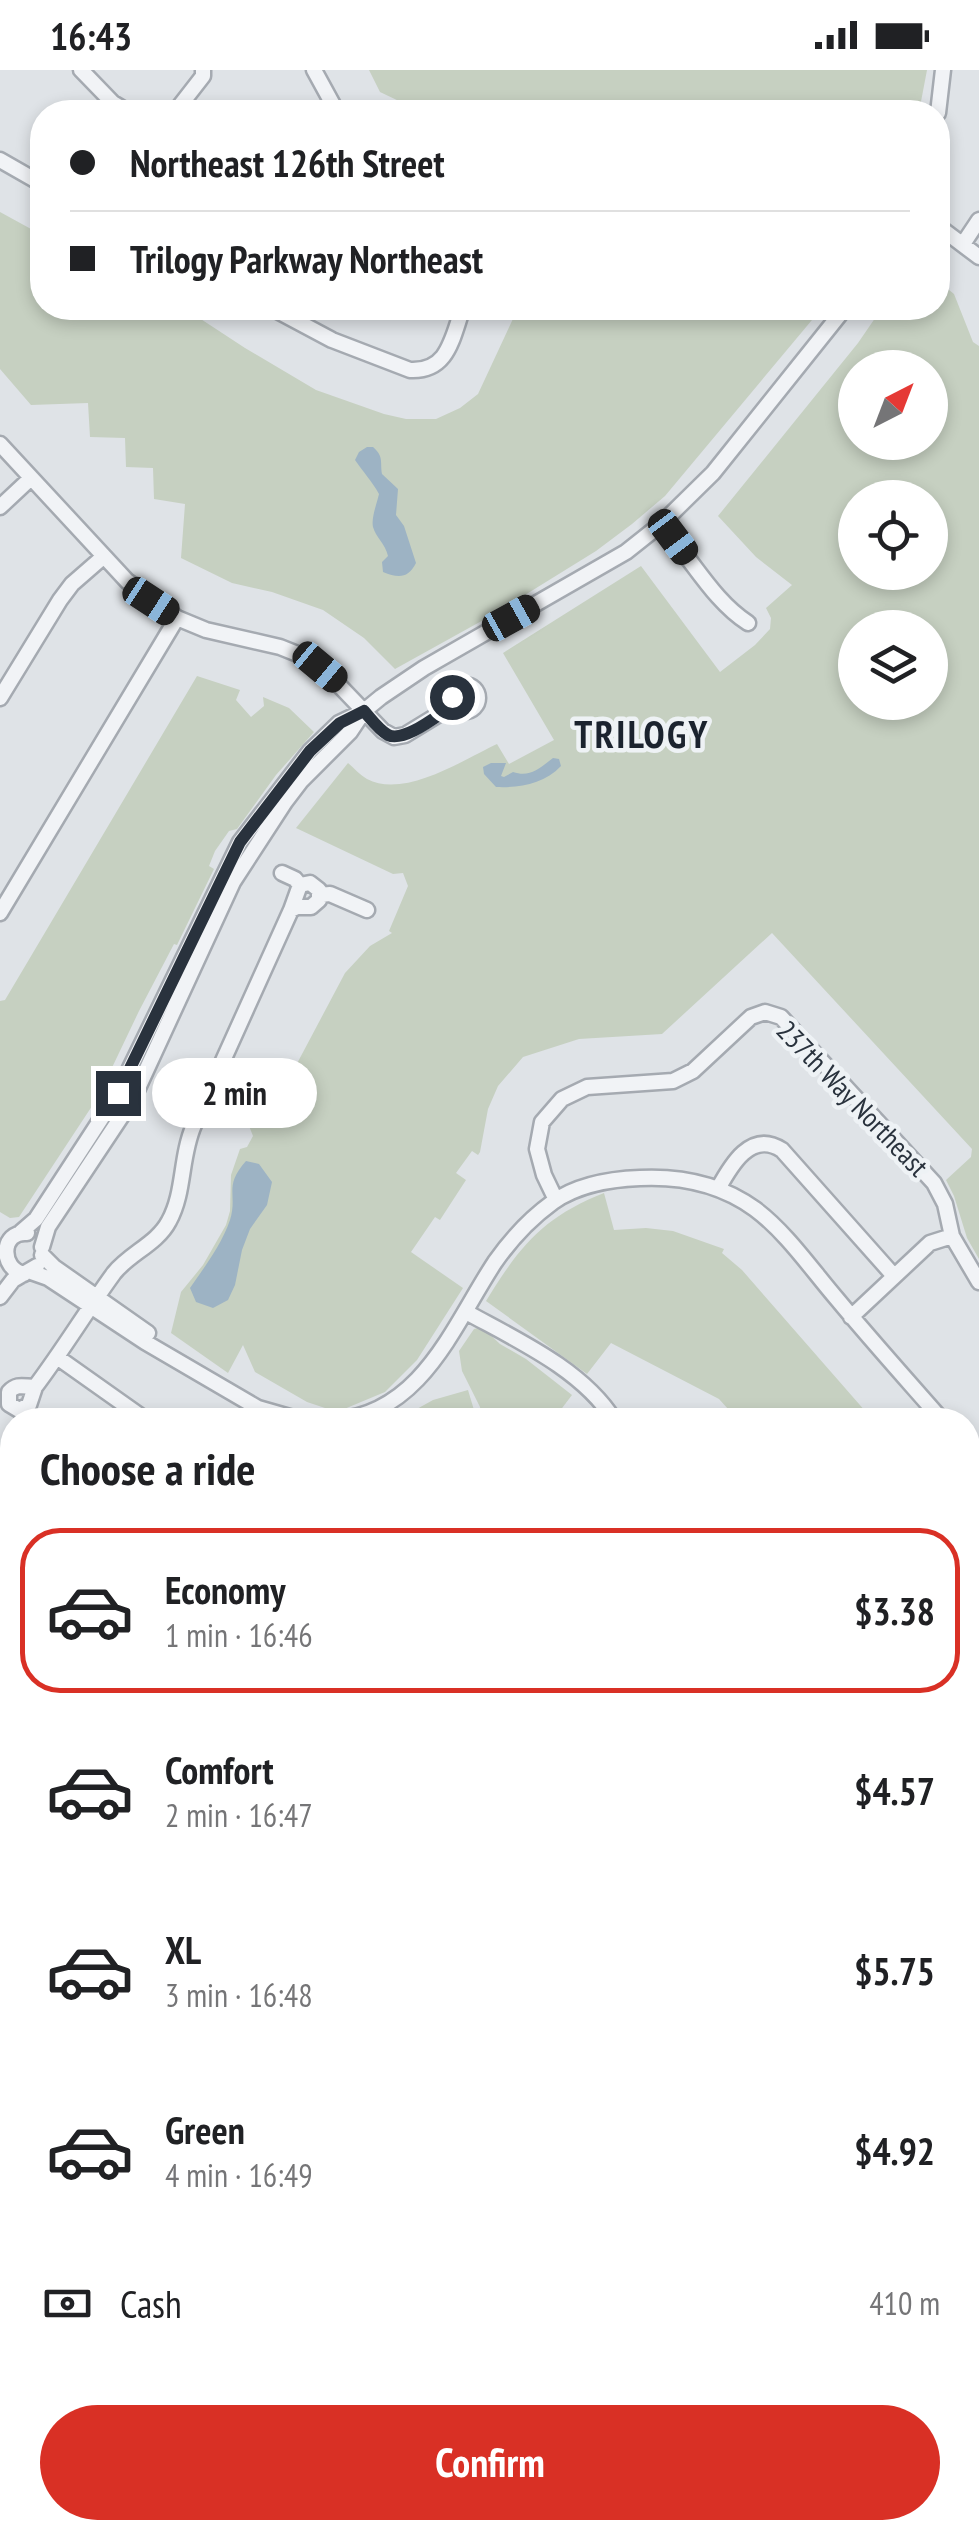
<!DOCTYPE html>
<html lang="en">
<head>
<meta charset="utf-8">
<style>
  body { margin:0; font-family:"PT Sans Narrow",sans-serif; background:#f2f2f2; color:#202124; height:100vh; display:flex; flex-direction:column; font-size:38px; white-space:nowrap }
  * { box-sizing:border-box; margin:0 }
  p { font-size:32px; color:#757577 }
  .icon { flex:none; width:55px; height:55px; fill:none; stroke:currentColor; stroke-width:2; stroke-linecap:round; stroke-linejoin:round }
  .map { position:relative; flex:1; overflow:hidden }
  .drawer { position:absolute; left:0px; top:1338px; width:980px; height:1132px; display:flex; flex-direction:column; background:#fff; border-radius:40px 40px 0 0; box-shadow:0 5px 15px #0003 }
  .drawer>* { flex:none }
  .hud { position:absolute; left:30px; top:30px; width:920px; height:220px; border-radius:40px; box-shadow:0 5px 15px #0003; display:grid; align-content:center; height:220px; padding:0 40px; background:#fff }
  .needle { width:65px; rotate:42deg }
  .tools { position:absolute; left:838px; top:280px; display:grid; gap:20px }
  .tools a { display:grid; place-items:center; width:110px; height:110px; border-radius:50%; background:#fff; box-shadow:0 5px 15px #0003; font-size:50px }
  .end { position:absolute; width:45px; height:45px; margin:-22px; border:12px solid #29323d; background:#fff; box-shadow:0 0 0 5px #fff }
  .from { border-radius:50% }
  .bubble { position:absolute; height:70px; border-radius:35px; background:#fff; box-shadow:0 5px 15px #0003; font-size:32px; font-weight:600; line-height:70px; text-align:center }
  .car { position:absolute; width:30px; height:60px; margin:-30px -15px; border-radius:12px; box-shadow:0 0 8px 2px #0007; background:linear-gradient(#222 24%,#8ab4d8 0 40%,#222 0 76%,#8ab4d8 0 86%,#222 0) }
  .hud b { display:flex; align-items:center; gap:35px; height:95px; font-size:38px }
  .hud b+b { border-top:2px solid #e0e0e0 }
  .hud i { width:25px; height:25px; background:#202124 }
  ul { padding:0; list-style:none }
  li { display:flex; align-items:center; gap:30px; height:165px; margin:0 20px 15px; padding:0 20px; border:5px solid transparent; border-radius:40px }
  li div { flex:1 }
  li b { display:block; font-size:38px }
  li em { font-style:normal; font-weight:600 }
  li.selected { border-color:#d93025 }
  li>.icon { width:90px; height:90px; stroke-width:1.5 }
  h2 { padding:0 40px; font-size:45px; line-height:120px }
  .pay { display:flex; align-items:center; gap:25px; height:110px; padding:0 40px; font-size:38px }
  .pay p { margin-inline-start:auto }
  .action { display:flex; gap:20px; margin-top:auto; padding:20px 40px }
  .action a { flex:1; height:115px; border-radius:60px; background:#d93025; color:#fff; font-size:40px; font-weight:600; line-height:115px; text-align:center }
  .status { display:flex; justify-content:space-between; align-items:center; height:70px; padding:0 50px; background:#fff; direction:ltr }
  .status svg { height:28px; fill:currentColor }
  .map>svg:first-child { display:block }
  .green { fill:#c6d0c1; fill-rule:evenodd }
  .water { fill:#9db3c4 }
  .lines { fill:none; stroke-linecap:round; stroke-linejoin:round }
  .stream { stroke:#9db3c4; stroke-width:2.5 }
  .minor-casing { stroke:#a5aab1; stroke-width:19 }
  .major-casing { stroke:#9fa8b2; stroke-width:22 }
  .minor { stroke:#f1f3f6; stroke-width:14 }
  .major { stroke:#fff; stroke-width:18 }
  .route { stroke:#29323d; stroke-width:12 }
  .labels { text-anchor:middle; dominant-baseline:central; stroke-width:9; stroke-linejoin:round; paint-order:stroke }
  .street-label { font-size:28px; fill:#29323d; stroke:#eef2f5 }
  .district-label { font-size:38px; font-weight:bold; letter-spacing:2.5px; fill:#1b232e; stroke:#eef2f5 }
</style>
</head>
<body>
<div class="status"><b>16:43</b><svg viewBox="0 0 49 12"><path d="M0 12V9h3v3zM5 12V6h3v6zM10 12V3h3v9zM15 12V0h3v12zM26 1h20v11H26zM47 4h2v5h-2z"/></svg></div>
<div class="map">
<svg width="979" height="2468" viewBox="0 0 979 2468">
  <rect width="100%" height="100%" fill="#dfe3e7"/>
  <path class="green" d="M369,0H927L919,42H422L380,22Z
    M0,142L42,165V238H184L245,278L316,320L384,344L406,349H436L460,338L478,324L518,238H822L665,426L632,454L596,481L496,543L395,599L364,568L323,540L272,522L232,513L181,488L185,434L154,429L153,398L126,397L125,368L90,367L88,333L31,335L0,299Z
    M938,211L954,224L973,272L979,276V1189L967,1168L954,1126L946,1110L971,1087L972,1079L772,863L662,964L579,969L523,987L498,1016L488,1039L480,1082L478,1085L472,1081L456,1103L466,1110L440,1150L435,1147L411,1182L463,1218L417,1290L385,1322L337,1342L307,1332L255,1302L243,1275L228,1303L171,1263L181,1222L203,1195L226,1155L230,1141L231,1105L240,1079L247,1077L253,1066L249,1056L283,1001L292,1003L345,903L370,876L392,863L389,861L408,816L403,803L393,804L296,758L348,693C354,698 360,705 367,709C404,729 463,690 497,674L509,694L554,670L503,583L641,496L720,602L755,575L770,559L771,548L766,538L792,515L756,487L718,446L858,273L882,238H938ZM855,298H930V372H855ZM855,428H930V502H855ZM855,558H930V632H855Z
    M197,606L240,620L236,630L251,647L264,636L263,627L289,638L314,662L276,705L237,759L229,761L215,781L209,796L214,799L177,875L174,874L139,941L98,1027L19,1147L10,1148L0,1142V931L5,930Z
    M604,1123L614,1160L646,1158L673,1161L724,1179L722,1183L742,1200L873,1350H738L719,1329L611,1273L587,1304L486,1231C519,1177 543,1147 604,1123Z
    M482,1257L500,1274L526,1289L572,1325L553,1350H482L480,1337L462,1301L459,1281L474,1259Z
    M468,1320L477,1350H397L433,1330Z
    M0,1394L12,1403V1776L0,1797Z
    M979,1563V1666L968,1673V1568Z
    M12,1956V2323L0,2318V2095L5,2063L0,2061V1984Z
    M979,2053V2245L968,2262V2056Z
    M0,2351L12,2355V2458H236L249,2468H0Z
    M555,2458H949L947,2468H508L549,2464Z"/>
  <path class="water" d="M367,377H373C384,387 380,391 382,404L398,419L396,445L404,456L416,493C408,509 398,508 383,502L382,492L388,486C385,473 376,468 373,457C371,448 377,433 379,424C372,411 363,402 355,390L359,382Z
    M553,688L559,689L561,696C544,714 520,718 496,717L484,704L483,697L491,693H506L501,706L504,707L513,702C530,708 540,698 553,688Z
    M246,1091L259,1094L272,1112L267,1135L250,1159L242,1180L235,1215L228,1230L213,1238L196,1232L190,1218C205,1196 221,1176 230,1150C238,1124 223,1117 246,1091Z
    M0,1674L12,1682V1766L0,1787Z"/>
  <g class="lines">
    <path class="stream" d="M210,2458L221,2468"/>
    <g class="minor-casing">
      <path id="minor" d="M81,0L113,33L128,42
        M314,0L337,42
        M175,42L203,6V0
        M938,43L943,0
        M0,90L42,114
        M938,156L979,187
        M963,174L979,150
        M272,238L332,270L410,300C449,302 452,267 463,238
        M0,374L127,511L177,548L206,560L280,577L305,587L335,611L383,661L394,667L405,665L454,635
        M0,437L31,408
        M660,455C691,486 711,529 748,553
        M452 628a13 13 0 1 1 26 0a13 13 0 1 1-26 0Z
        M0,628L60,530L72,514L103,487
        M282,803L295,809L300,815
        M320,825L330,824L367,840
        M0,843L177,548
        M718,1119C731,1095 751,1060 782,1080L894,1206
        M556,1130L544,1105L537,1079L542,1052L562,1029L587,1017L673,1011L693,1001L751,947L765,942L781,947L934,1113L945,1134L952,1166L979,1212
        M21,1162L36,1149L118,1023L240,772L310,681L339,653L364,641
        M42,1177L48,1157L133,1029L233,812L285,732L301,711L350,662L364,641L381,627L424,598L626,482L660,455L713,403L845,238
        M42,1185L54,1197L148,1263
        M31,1202L48,1208L145,1272L258,1338L300,1350
        M24,1204C0,1199 0,1161 27,1163
        M0,1227L13,1210L37,1196
        M466,1242C517,1270 583,1300 614,1350
        M851,1247L930,1173L952,1166
        M57,1287L146,1350
        M35,1317C24,1317 17,1313 9,1322V1334L19,1340L29,1335L35,1317C63,1280 87,1240 114,1203C130,1183 157,1174 169,1151C185,1122 180,1087 194,1055L291,840L297,837H311L319,830V820L310,813L300,815L291,840
        M335,1350C422,1344 454,1254 495,1192C511,1169 531,1148 553,1132C577,1115 612,1109 640,1108C681,1106 722,1115 755,1139C786,1162 812,1200 837,1229C871,1270 907,1310 942,1350
        M968,1379L972,1384L979,1386
        M968,1515L979,1508
        M968,1732L979,1725
        M968,1794L979,1814
        M0,1899L12,1884
        M968,1958L979,1951
        M968,2436L979,2362
        M382,2458L387,2468
        M323,2468L340,2458
        M351,2468L368,2458
        M958,2468L962,2458"/>
    </g>
    <g class="major-casing">
      <path id="major" d="M0,2331L12,2336
        M249,2458L261,2468"/>
    </g>
    <use href="#minor" class="minor"/>
    <use href="#major" class="major"/>
  </g>
  <g class="lines">
    <path class="route" d="M118,1023L240,772L310,681L340,653L364,641C371,649 379,660 388,665C405,673 439,644 454,635L452,627"/>
  </g>
  <g class="labels">
    <g class="street-label">
      <text transform="translate(853 1028) rotate(46)">237th Way Northeast</text>
    </g>
    <g class="district-label">
      <text x="642" y="663">TRILOGY</text>
    </g>
  </g>
</svg>
<div class="tools">
<a><svg class="needle" viewBox="-14 -14 28 28"><path d="M0-13l5 13h-10z" fill="#e53935"/><path d="M0 13l5-13h-10z" fill="#757577"/></svg></a>
<a><svg class="icon" aria-label="locate" viewBox="0 0 24 24"><circle cx="12" cy="12" r="6"/><path d="M12 2v4M12 18v4M2 12h4M18 12h4"/></svg></a>
<a><svg class="icon" aria-label="layers" viewBox="0 0 24 24"><path d="M12 4l9 5-9 5-9-5zM3 14l9 5 9-5"/></svg></a>
</div>
<i class="end from" style="left:452px;top:627px"></i>
<i class="end" style="left:118px;top:1023px"></i>
<div class="bubble" style="left:152px;top:988px;width:165px">2 min</div>
<i class="car" style="left:673px;top:467px;rotate:143deg"></i>
<i class="car" style="left:151px;top:531px;rotate:123deg"></i>
<i class="car" style="left:511px;top:548px;rotate:61deg"></i>
<i class="car" style="left:320px;top:597px;rotate:130deg"></i>
<div class="hud">
<b><i class="from"></i>Northeast 126th Street</b>
<b><i></i>Trilogy Parkway Northeast</b>
</div>
<section class="drawer">
<h2>Choose a ride</h2>
<ul>
<li class="selected"><svg class="icon" aria-label="car" viewBox="0 0 24 24"><path d="M5 17H2v-5l4-1 3-4h7l3 4 3 1v5h-3M9 17h6M6 11h13"/><circle cx="7" cy="17" r="2"/><circle cx="17" cy="17" r="2"/></svg><div><b>Economy</b><p>1 min · 16:46</p></div><em>$3.38</em></li>
<li><svg class="icon" aria-label="car" viewBox="0 0 24 24"><path d="M5 17H2v-5l4-1 3-4h7l3 4 3 1v5h-3M9 17h6M6 11h13"/><circle cx="7" cy="17" r="2"/><circle cx="17" cy="17" r="2"/></svg><div><b>Comfort</b><p>2 min · 16:47</p></div><em>$4.57</em></li>
<li><svg class="icon" aria-label="car" viewBox="0 0 24 24"><path d="M5 17H2v-5l4-1 3-4h7l3 4 3 1v5h-3M9 17h6M6 11h13"/><circle cx="7" cy="17" r="2"/><circle cx="17" cy="17" r="2"/></svg><div><b>XL</b><p>3 min · 16:48</p></div><em>$5.75</em></li>
<li><svg class="icon" aria-label="car" viewBox="0 0 24 24"><path d="M5 17H2v-5l4-1 3-4h7l3 4 3 1v5h-3M9 17h6M6 11h13"/><circle cx="7" cy="17" r="2"/><circle cx="17" cy="17" r="2"/></svg><div><b>Green</b><p>4 min · 16:49</p></div><em>$4.92</em></li>
</ul>
<div class="pay"><svg class="icon" aria-label="cash" viewBox="0 0 24 24"><path d="M3 7h18v10H3z"/><circle cx="12" cy="12" r="2"/></svg>Cash<p>410 m</p></div>
<div class="action"><a>Confirm</a></div>
</section>
</div>
</body>
</html>
